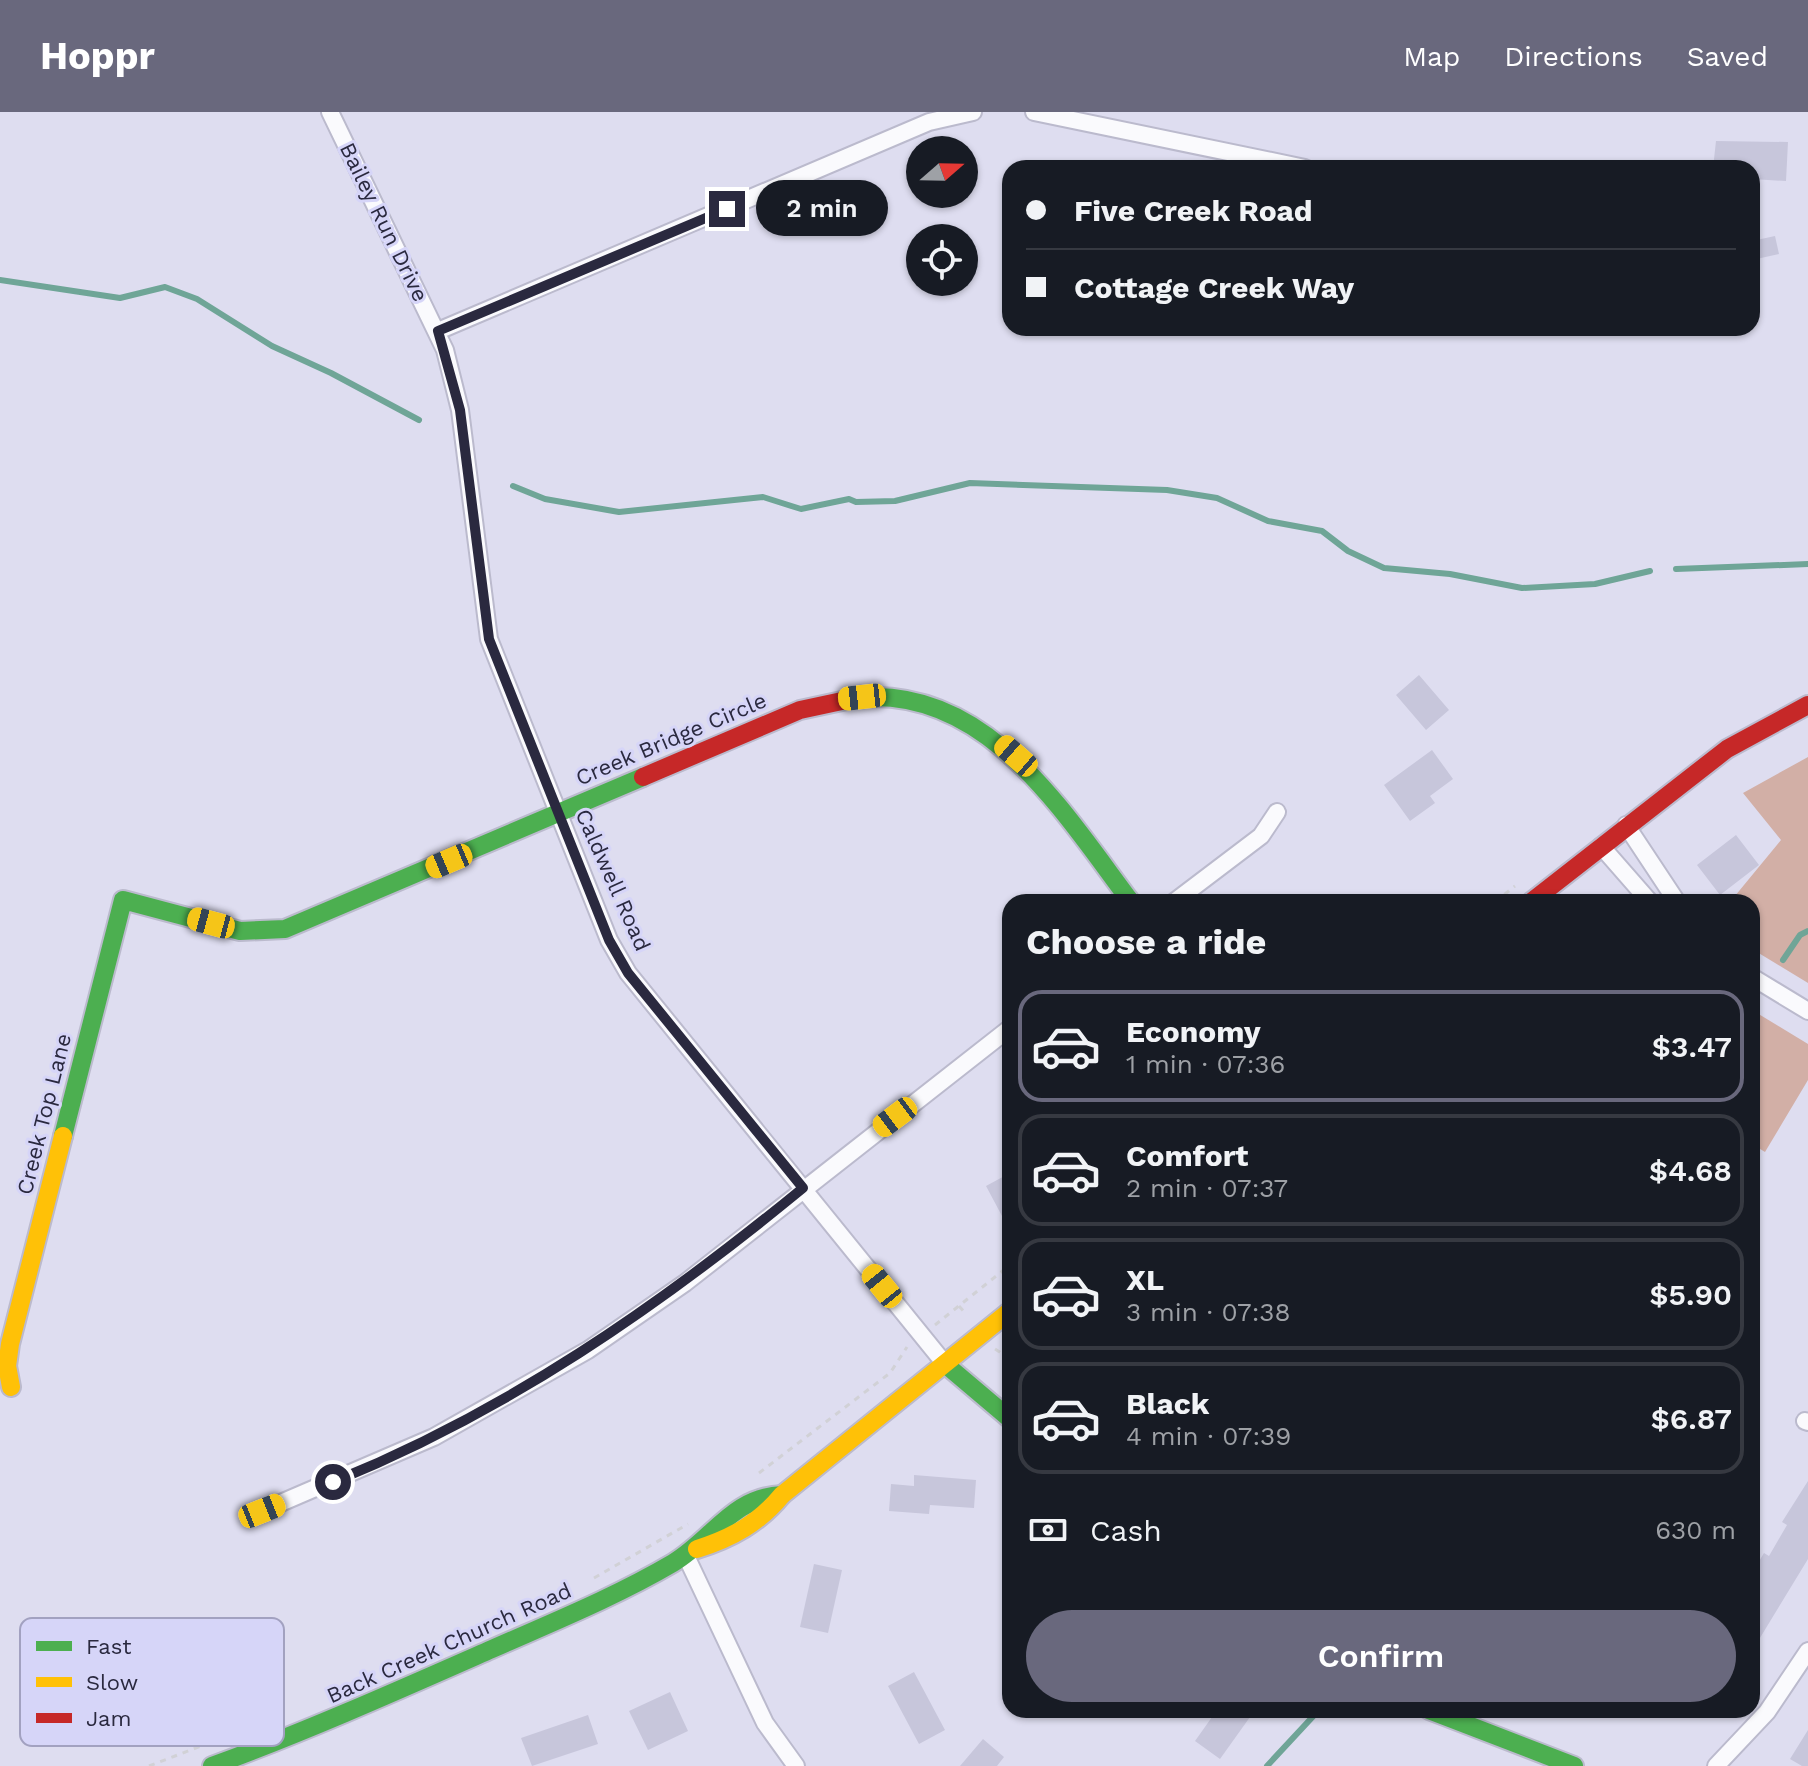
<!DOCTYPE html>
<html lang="en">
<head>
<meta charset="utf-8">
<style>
  body { margin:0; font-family:"Work Sans",sans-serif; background:#242831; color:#f1f3f6; height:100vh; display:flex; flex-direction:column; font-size:30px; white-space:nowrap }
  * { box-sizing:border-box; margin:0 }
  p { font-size:26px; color:#9ea1a6 }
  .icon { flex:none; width:44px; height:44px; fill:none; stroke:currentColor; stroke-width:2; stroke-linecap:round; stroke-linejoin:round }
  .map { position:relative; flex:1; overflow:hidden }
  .side { position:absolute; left:1002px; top:782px; width:758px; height:824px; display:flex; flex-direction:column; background:#171b24; border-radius:24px; box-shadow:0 2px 6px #0004 }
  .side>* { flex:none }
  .top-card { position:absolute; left:1002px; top:48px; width:758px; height:176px; border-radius:24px; box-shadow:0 2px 6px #0004; display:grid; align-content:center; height:176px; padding:0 24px; background:#171b24 }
  .needle { width:52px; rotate:70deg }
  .controls { position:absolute; left:906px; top:24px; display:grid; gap:16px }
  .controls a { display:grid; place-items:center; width:72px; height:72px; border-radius:50%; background:#171b24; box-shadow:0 2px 6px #0004; font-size:40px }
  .end { position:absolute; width:36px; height:36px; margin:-18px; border:10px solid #2a293f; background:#fff; box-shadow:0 0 0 4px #fff }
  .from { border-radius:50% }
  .bubble { position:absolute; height:56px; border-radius:28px; background:#171b24; box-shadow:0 2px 6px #0004; font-size:26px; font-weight:600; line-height:56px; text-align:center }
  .car { position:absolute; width:24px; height:48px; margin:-24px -12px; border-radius:10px; box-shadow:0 0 6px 2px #0007; background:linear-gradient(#f5c518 24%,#345 0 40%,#f5c518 0 76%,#345 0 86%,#f5c518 0) }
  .top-card b { display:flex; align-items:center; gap:28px; height:76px; font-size:30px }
  .top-card b+b { border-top:2px solid #363941 }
  .top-card i { width:20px; height:20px; background:#f1f3f6 }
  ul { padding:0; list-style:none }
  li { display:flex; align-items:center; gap:24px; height:112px; margin:0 16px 12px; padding:0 8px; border:4px solid #363941; border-radius:24px }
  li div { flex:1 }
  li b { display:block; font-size:30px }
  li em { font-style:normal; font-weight:600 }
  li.current { border-color:#69687d }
  li>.icon { width:72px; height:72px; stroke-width:1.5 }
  h2 { padding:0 24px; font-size:36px; line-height:96px }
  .pay { display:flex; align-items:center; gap:20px; height:88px; padding:0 24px; font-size:30px }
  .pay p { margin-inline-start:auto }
  .cta { display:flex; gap:16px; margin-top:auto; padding:16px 24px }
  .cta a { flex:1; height:92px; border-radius:48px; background:#69687d; color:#fff; font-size:32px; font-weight:600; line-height:92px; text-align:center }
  header { display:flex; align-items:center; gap:48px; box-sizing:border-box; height:112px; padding:0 40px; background:#69687d; color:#fff }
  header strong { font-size:38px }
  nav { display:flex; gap:44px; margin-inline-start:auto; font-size:28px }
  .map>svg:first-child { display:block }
  .forest { fill:#d2afa6 }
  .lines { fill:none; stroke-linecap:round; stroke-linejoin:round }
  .stream { stroke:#6fa597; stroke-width:6 }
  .building { fill:#c7c6db }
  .street-casing { stroke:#bbbacd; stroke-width:20 }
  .fast-casing { stroke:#bbbacd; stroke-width:22 }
  .slow-casing { stroke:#bbbacd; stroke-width:22 }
  .jam-casing { stroke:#bbbacd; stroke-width:22 }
  .path { stroke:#d1d1d6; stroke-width:3; stroke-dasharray:6 6; stroke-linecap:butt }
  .street { stroke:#fafafd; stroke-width:16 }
  .fast { stroke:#4caf50; stroke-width:18 }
  .slow { stroke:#ffc107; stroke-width:18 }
  .jam { stroke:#c62828; stroke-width:18 }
  .route { stroke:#2a293f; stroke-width:10 }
  .labels { text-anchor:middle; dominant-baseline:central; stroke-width:6; stroke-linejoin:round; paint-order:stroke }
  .street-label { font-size:22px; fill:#2a293f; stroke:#d6d5f8 }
  .key { fill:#d6d5f8; stroke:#a2a1c0; stroke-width:2 }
  .key-label { font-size:22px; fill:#2a293f }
</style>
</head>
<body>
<header>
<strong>Hoppr</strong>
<nav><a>Map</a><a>Directions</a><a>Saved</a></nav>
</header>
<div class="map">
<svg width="1808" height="1654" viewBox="0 0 1808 1654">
  <rect width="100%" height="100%" fill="#deddf0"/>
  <path class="forest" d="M1808,645V871L1752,837V790H1730L1781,728L1743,681Z
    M1752,898L1808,932V968L1765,1040L1752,1032Z"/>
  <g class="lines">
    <path class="stream" d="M0,168L120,186L165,175L197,187L272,234L331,261L419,308
      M513,374L545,387L619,400L763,385L801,397L849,387L856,390L895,389L970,371L1167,378L1217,386L1268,409L1322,419L1348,439L1384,456L1450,462L1522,476L1595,472L1650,459
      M1676,457L1808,452
      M1783,848L1800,823L1808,819
      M1267,1654L1319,1598"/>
  </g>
  <path class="building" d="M1716,29L1788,30L1786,69L1752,67V56H1713Z
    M1775,124L1779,142L1752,148V129Z
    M1419,563L1449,598L1426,618L1396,583Z
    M1432,638L1453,667L1430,684L1435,691L1410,709L1384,673Z
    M1736,723L1759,753L1720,783L1697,753Z
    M1010,1061V1119L986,1074Z
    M914,1363L976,1368L974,1396L930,1393L929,1402L889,1399L891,1372L914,1374Z
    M1808,1369V1447L1752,1539V1461L1764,1441L1769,1444L1787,1413L1782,1410Z
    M814,1452L842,1458L828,1521L800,1515Z
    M914,1560L945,1618L919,1632L888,1574Z
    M670,1580L688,1619L648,1638L629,1599Z
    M1217,1598H1255L1220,1647L1195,1629Z
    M588,1603L598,1632L532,1654L521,1626Z
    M1808,1618V1654H1802L1790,1647Z
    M983,1627L1004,1645L997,1654H960Z"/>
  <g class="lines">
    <g class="street-casing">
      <path id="street" d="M330,0L445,238L460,298L489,527L609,828L628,861L945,1252
        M1034,0L1305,56
        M438,219L929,10L973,0
        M1626,713L1677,790
        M1601,734L1650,790
        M1174,790L1261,724L1277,700
        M1752,865L1808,899
        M1805,1309L1808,1310
        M262,1399L434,1325L588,1238L685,1171L1010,916
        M686,1444L765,1611L796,1654
        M1716,1654L1767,1600L1808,1539"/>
    </g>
    <g class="fast-casing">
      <path id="fast" d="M856,586C986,572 1063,700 1131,790
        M63,1024L123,788L240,819L285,817L643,665
        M945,1252L1010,1307
        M1429,1598L1574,1654
        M212,1654C307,1619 399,1578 492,1537C553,1510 615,1485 673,1451C713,1427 732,1385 782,1383"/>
    </g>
    <g class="slow-casing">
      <path id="slow" d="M11,1275L7,1254L10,1232L63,1024
        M697,1437C732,1426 759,1411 782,1383L1010,1199"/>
    </g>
    <g class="jam-casing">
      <path id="jam" d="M643,665L800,598L856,586
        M1531,790L1727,637L1808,593"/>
    </g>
    <path class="path" d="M1495,790L1515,774
      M959,1194L966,1202
      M935,1213L1010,1153
      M995,1237L1003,1242
      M759,1361L890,1261L907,1235
      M594,1466L688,1412
      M149,1654L201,1634"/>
    <use href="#street" class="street"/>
    <use href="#fast" class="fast"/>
    <use href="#slow" class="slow"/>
    <use href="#jam" class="jam"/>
  </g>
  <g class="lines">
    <path class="route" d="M333,1370C508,1299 658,1195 803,1076L628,861L609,828L489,527L460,298L438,219L727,97"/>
  </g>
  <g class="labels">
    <g class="street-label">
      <text transform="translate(384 110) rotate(64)">Bailey Run Drive</text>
      <text transform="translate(671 627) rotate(-23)">Creek Bridge Circle</text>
      <text transform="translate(613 768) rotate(66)">Caldwell Road</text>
      <text transform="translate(44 1002) rotate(-76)">Creek Top Lane</text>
      <text transform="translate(449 1531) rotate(-24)">Back Creek Church Road</text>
    </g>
  </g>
  <rect x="20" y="1506" width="264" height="128" rx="12" class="key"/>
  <rect x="36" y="1529" width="36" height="10" fill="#4caf50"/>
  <rect x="36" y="1565" width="36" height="10" fill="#ffc107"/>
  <rect x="36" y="1601" width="36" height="10" fill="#c62828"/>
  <g class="key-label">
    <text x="86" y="1542">Fast</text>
    <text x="86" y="1578">Slow</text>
    <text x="86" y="1614">Jam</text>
  </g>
</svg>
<div class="controls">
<a><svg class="needle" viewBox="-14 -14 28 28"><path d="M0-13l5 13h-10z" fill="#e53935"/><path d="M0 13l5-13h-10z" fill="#9ea1a6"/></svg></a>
<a><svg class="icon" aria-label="locate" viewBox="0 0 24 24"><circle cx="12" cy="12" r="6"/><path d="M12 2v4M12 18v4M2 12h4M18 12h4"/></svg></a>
</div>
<i class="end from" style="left:333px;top:1370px"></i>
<i class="end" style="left:727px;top:97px"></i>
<div class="bubble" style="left:756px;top:68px;width:132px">2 min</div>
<i class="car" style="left:862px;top:585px;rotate:264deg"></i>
<i class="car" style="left:1016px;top:644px;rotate:311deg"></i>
<i class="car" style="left:449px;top:749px;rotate:247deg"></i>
<i class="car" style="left:211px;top:811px;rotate:285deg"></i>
<i class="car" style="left:895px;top:1005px;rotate:233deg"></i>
<i class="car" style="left:882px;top:1174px;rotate:321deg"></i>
<i class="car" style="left:262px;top:1399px;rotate:68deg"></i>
<div class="top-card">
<b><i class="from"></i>Five Creek Road</b>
<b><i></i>Cottage Creek Way</b>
</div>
<section class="side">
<h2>Choose a ride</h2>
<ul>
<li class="current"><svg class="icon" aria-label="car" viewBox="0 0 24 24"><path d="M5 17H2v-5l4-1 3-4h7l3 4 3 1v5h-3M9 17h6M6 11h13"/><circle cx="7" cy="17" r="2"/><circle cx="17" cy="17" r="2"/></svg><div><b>Economy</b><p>1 min · 07:36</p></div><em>$3.47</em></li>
<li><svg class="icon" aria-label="car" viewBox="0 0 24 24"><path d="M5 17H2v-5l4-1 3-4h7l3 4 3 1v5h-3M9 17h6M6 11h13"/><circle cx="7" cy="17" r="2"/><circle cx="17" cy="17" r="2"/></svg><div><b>Comfort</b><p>2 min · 07:37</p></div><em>$4.68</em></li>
<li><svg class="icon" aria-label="car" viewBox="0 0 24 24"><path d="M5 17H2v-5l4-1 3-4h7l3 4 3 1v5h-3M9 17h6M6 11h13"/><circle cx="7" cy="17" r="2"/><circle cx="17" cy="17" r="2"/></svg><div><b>XL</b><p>3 min · 07:38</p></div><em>$5.90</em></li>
<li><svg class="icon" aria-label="car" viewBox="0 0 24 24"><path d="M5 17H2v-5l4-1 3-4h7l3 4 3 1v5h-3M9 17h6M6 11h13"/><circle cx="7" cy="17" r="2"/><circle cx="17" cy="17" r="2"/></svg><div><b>Black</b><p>4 min · 07:39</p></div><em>$6.87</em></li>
</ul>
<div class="pay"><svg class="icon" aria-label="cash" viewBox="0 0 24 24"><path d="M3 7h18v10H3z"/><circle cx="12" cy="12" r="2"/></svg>Cash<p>630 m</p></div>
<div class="cta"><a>Confirm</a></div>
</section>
</div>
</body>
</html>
